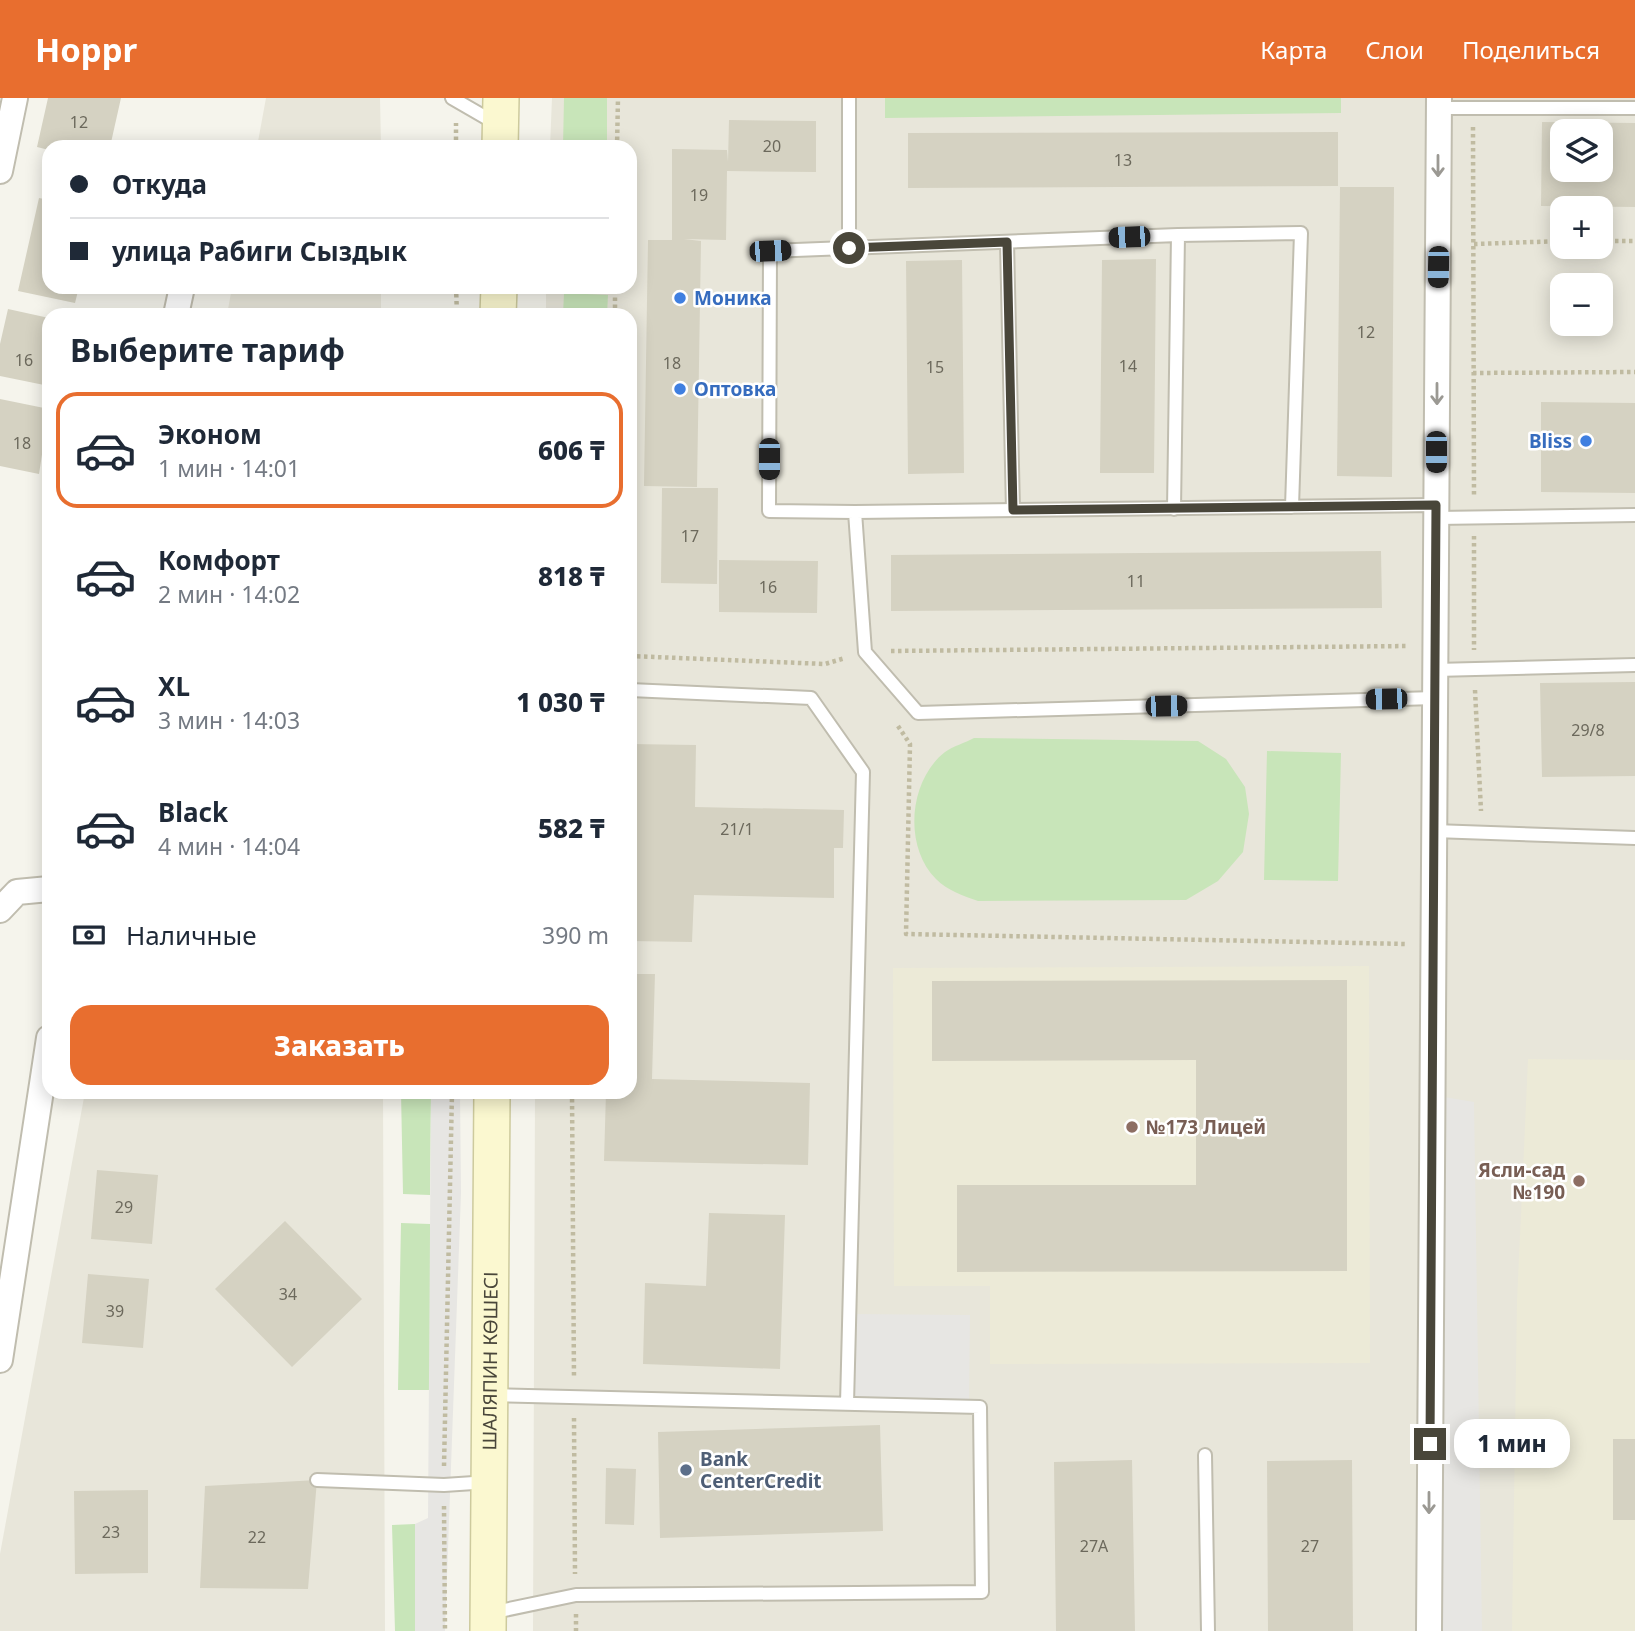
<!DOCTYPE html>
<html lang="ru">
<head>
<meta charset="utf-8">
<style>
  body { margin:0; font-family:"Noto Sans",sans-serif; background:#f6f6f7; color:#1f2937; height:100vh; display:flex; flex-direction:column; font-size:26px; white-space:nowrap }
  * { box-sizing:border-box; margin:0 }
  p { font-size:23px; color:#747a83 }
  .icon { flex:none; width:38px; height:38px; fill:none; stroke:currentColor; stroke-width:2; stroke-linecap:round; stroke-linejoin:round }
  .map { position:relative; flex:1; overflow:hidden }
  .drawer { position:absolute; left:42px; top:210px; width:595px; height:791px; display:flex; flex-direction:column; background:#fff; border-radius:21px; box-shadow:0 4px 18px #0003 }
  .drawer>* { flex:none }
  .hud { position:absolute; left:42px; top:42px; width:595px; height:154px; border-radius:21px; box-shadow:0 4px 18px #0003; display:grid; align-content:center; height:154px; padding:0 28px; background:#fff }
  .controls { position:absolute; left:1550px; top:21px; display:grid; gap:14px }
  .controls a { display:grid; place-items:center; width:63px; height:63px; border-radius:14px; background:#fff; box-shadow:0 4px 18px #0003; font-size:35px }
  .end { position:absolute; width:32px; height:32px; margin:-16px; border:9px solid #49463a; background:#fff; box-shadow:0 0 0 4px #fff }
  .from { border-radius:50% }
  .bubble { position:absolute; height:49px; border-radius:21px; background:#fff; box-shadow:0 4px 18px #0003; font-size:23px; font-weight:800; line-height:49px; text-align:center }
  .car { position:absolute; width:21px; height:42px; margin:-21px -10px; border-radius:9px; box-shadow:0 0 5px 2px #0007; background:linear-gradient(#222 24%,#8ab4d8 0 40%,#222 0 76%,#8ab4d8 0 86%,#222 0) }
  .hud b { display:flex; align-items:center; gap:24px; height:66px; font-size:26px }
  .hud b+b { border-top:2px solid #e0e1e3 }
  .hud i { width:18px; height:18px; background:#1f2937 }
  ul { padding:0; list-style:none }
  li { display:flex; align-items:center; gap:21px; height:116px; margin:0 14px 10px; padding:0 14px; border:4px solid transparent; border-radius:21px }
  li div { flex:1 }
  li b { display:block; font-size:26px }
  li em { font-style:normal; font-weight:800 }
  li.current { border-color:#e86e2f }
  li>.icon { width:63px; height:63px; stroke-width:1.5 }
  h2 { padding:0 28px; font-size:32px; line-height:84px }
  .pay { display:flex; align-items:center; gap:18px; height:77px; padding:0 28px; font-size:26px }
  .pay p { margin-inline-start:auto }
  .primary-button { display:flex; gap:14px; margin-top:auto; padding:14px 28px }
  .primary-button a { flex:1; height:80px; border-radius:21px; background:#e86e2f; color:#fff; font-size:28px; font-weight:800; line-height:80px; text-align:center }
  header { display:flex; align-items:center; gap:42px; box-sizing:border-box; height:98px; padding:0 35px; background:#e86e2f; color:#fff }
  header strong { font-size:33px }
  nav { display:flex; gap:38px; margin-inline-start:auto; font-size:24px }
  .map>svg:first-child { display:block }
  .residential { fill:#e8e6da; fill-rule:evenodd }
  .education { fill:#ecead7 }
  .green { fill:#c8e5b9 }
  .parking { fill:#e7e6e3 }
  .building { fill:#d5d2c2; fill-rule:evenodd }
  .lines { fill:none; stroke-linecap:round; stroke-linejoin:round }
  .service-casing { stroke:#c0bdaf; stroke-width:16 }
  .minor-casing { stroke:#c0bdaf; stroke-width:28 }
  .secondary-casing { stroke:#cdca9d; stroke-width:38 }
  .path { stroke:#c0bba1; stroke-width:4.5; stroke-dasharray:3.5 3.5; stroke-linecap:butt }
  .service { stroke:#fff; stroke-width:12 }
  .minor { stroke:#fff; stroke-width:24 }
  .secondary { stroke:#fbf8d0; stroke-width:35 }
  .oneway { stroke:#9b9993 }
  .route { stroke:#49463a; stroke-width:9 }
  .shop-dot { fill:#3f7fe0; stroke:#fff; stroke-width:2.5 }
  .education-dot { fill:#8d6e63; stroke:#fff; stroke-width:2.5 }
  .service-dot { fill:#5c6f8a; stroke:#fff; stroke-width:2.5 }
  .labels { text-anchor:middle; dominant-baseline:central; stroke-width:5; stroke-linejoin:round; paint-order:stroke }
  .number-label { font-size:16px; fill:#6c695c }
  .shop-label { font-size:19px; font-weight:bold; fill:#366cbe; stroke:#fff; text-anchor:start }
  .education-label { font-size:19px; font-weight:bold; fill:#785e54; stroke:#fff; text-anchor:start }
  .street-label { font-size:19px; fill:#49463a; stroke:#fff }
  .service-label { font-size:19px; font-weight:bold; fill:#4e5e75; stroke:#fff; text-anchor:start }
</style>
</head>
<body>
<header>
<strong>Hoppr</strong>
<nav><a>Карта</a><a>Слои</a><a>Поделиться</a></nav>
</header>
<div class="map">
<svg width="1635" height="1533" viewBox="0 0 1635 1533">
  <rect width="100%" height="100%" fill="#f5f4ec"/>
  <path class="residential" d="M266,0H380L381,49H257Z
    M552,0H1635V1533H533L535,994H630V217H546V189H630V49H550ZM1563,33H1601V72H1563ZM1563,110H1601V149H1563ZM1563,187H1601V226H1563Z
    M232,189H381V217H227Z
    M85,994H383L385,1533H0V1456Z"/>
  <path class="education" d="M1369,868L1370,1265L990,1266V1188H894L893,870Z
    M1528,961L1635,962V1533H1512L1517,1204Z"/>
  <path class="green" d="M564,0H607V49H563Z
    M885,0H1341V15L885,20Z
    M564,195L608,197L607,217H563Z
    M974,640L1198,643L1226,661L1245,689L1249,716L1243,754L1218,783L1186,802L978,803C963,798 947,792 936,781C903,748 909,682 945,654C953,648 965,645 974,640Z
    M1267,653L1341,655L1338,783L1264,782Z
    M401,994H431L430,1097L403,1096Z
    M401,1125L430,1126L431,1292H398Z
    M415,1426V1533H395L392,1427Z"/>
  <path class="parking" d="M431,994H460L461,1095L445,1533H415V1426L428,1420Z
    M1432,997L1474,1004L1482,1533H1429Z
    M848,1216L970,1217L969,1304H847Z"/>
  <path class="building" d="M48,0H121L110,49H49V52L37,49Z
    M729,22L816,23V74L727,73L726,142L684,141L701,143L697,389L644,388L648,142H672V51L727,52L728,64Z
    M1542,24L1635,25V109L1541,108ZM1563,33H1601V72H1563Z
    M1338,34V88L908,90V35Z
    M1340,89H1394L1392,379L1337,378Z
    M39,100L49,102V189H79L75,205L18,193Z
    M1156,161L1154,375H1100L1102,162Z
    M962,162L964,375L908,376L906,163Z
    M338,210L427,213V217H338Z
    M8,211L49,220V288L0,278V246Z
    M0,301L49,311L39,376L0,368Z
    M1541,304L1635,305V395L1541,394Z
    M662,390H718L717,486L661,485Z
    M1381,453L1382,510L891,513V457Z
    M719,462L818,463L817,515L719,514Z
    M1635,584V678L1542,679L1540,585Z
    M630,646L696,647L695,709L844,712L843,750H834V800L694,797L692,844L630,843Z
    M630,876H655L652,981L810,985L808,1067L604,1063L606,994H630Z
    M1347,882V1173L957,1174V1087H1196V962L932,963V883Z
    M97,1072L158,1077L152,1146L91,1141Z
    M709,1115L785,1117L780,1271L643,1266L645,1185L706,1188Z
    M285,1123L362,1201L292,1269L215,1191Z
    M88,1176L149,1181L143,1250L82,1245Z
    M880,1327L883,1433L660,1440L658,1334Z
    M1613,1341H1635V1422H1613Z
    M1132,1362L1135,1533H1056L1054,1364Z
    M1352,1362L1353,1533H1268L1267,1363Z
    M606,1370L636,1371L634,1427L605,1426Z
    M317,1382L308,1491L200,1490L205,1388Z
    M148,1392V1475L75,1476L74,1393Z"/>
  <g class="lines">
    <g class="service-casing">
      <path id="service" d="M452,0L497,26
        M1439,10H1635
        M1007,144L1013,412
        M849,150V0
        M1174,411L1178,137L1301,135L1292,409
        M855,414L769,413L770,153L1178,137
        M1436,420L1635,417
        M1435,572L1635,567
        M630,592L811,600L863,674L847,1306
        M1435,600L918,615L865,554L855,414L1436,407
        M1434,733L1635,740
        M1205,1357L1208,1533
        M317,1382L444,1387L489,1384
        M490,1515L576,1497L982,1494L980,1309L490,1297"/>
    </g>
    <g class="minor-casing">
      <path id="minor" d="M0,73L15,0
        M176,217L182,189
        M0,812L17,794L49,791
        M0,1262L49,940
        M1429,1533L1439,0"/>
    </g>
    <g class="secondary-casing">
      <g id="secondary">
        <path d="M500,49L501,0"/>
        <path d="M498,217L499,189"/>
        <path id="s1" d="M488,1533L492,994"/>
      </g>
    </g>
    <path class="path" d="M1473,29L1474,398
      M456,49V25
      M617,49L618,0
      M1601,143H1635
      M1474,146L1563,143
      M456,189L457,217
      M615,217V189
      M1473,275L1635,274
      M1474,438V552
      M891,553L1408,548
      M630,558L825,566L845,560
      M1475,592L1481,713
      M898,628L910,646L906,836L1407,846
      M572,994L574,1280
      M574,1320L575,1476
      M444,1368L452,994
      M444,1408L445,1533
      M576,1516V1533"/>
    <use href="#service" class="service"/>
    <use href="#minor" class="minor"/>
    <use href="#secondary" class="secondary"/>
  </g>
  <defs><path id="oneway-shaft" d="M-6 0H5M1.5-3L5.5 0L1.5 3" fill="none" stroke-width="1.6" stroke-linecap="round" stroke-linejoin="round" transform="scale(1.75)"/></defs>
  <g class="oneway">
    <use href="#oneway-shaft" transform="translate(1438 68) rotate(90)"/>
    <use href="#oneway-shaft" transform="translate(1437 296) rotate(90)"/>
    <use href="#oneway-shaft" transform="translate(1429 1405) rotate(90)"/>
  </g>
  <g class="lines">
    <path class="route" d="M849,150L1007,144L1013,412L1436,407L1430,1346"/>
  </g>
  <g class="shop-dot">
    <circle cx="680" cy="200" r="7"/>
    <circle cx="680" cy="291" r="7"/>
    <circle cx="1586" cy="343" r="7"/>
  </g>
  <g class="education-dot">
    <circle cx="1132" cy="1029" r="7"/>
    <circle cx="1579" cy="1083" r="7"/>
  </g>
  <circle class="service-dot" cx="686" cy="1372" r="7"/>
  <g class="labels">
    <g class="number-label">
      <text x="79" y="24">12</text>
      <text x="772" y="48">20</text>
      <text x="1123" y="62">13</text>
      <text x="699" y="97">19</text>
      <text x="1366" y="234">12</text>
      <text x="24" y="262">16</text>
      <text x="672" y="265">18</text>
      <text x="1128" y="268">14</text>
      <text x="935" y="269">15</text>
      <text x="22" y="345">18</text>
      <text x="690" y="438">17</text>
      <text x="1136" y="483">11</text>
      <text x="768" y="489">16</text>
      <text x="1588" y="632">29/8</text>
      <text x="737" y="731">21/1</text>
      <text x="124" y="1109">29</text>
      <text x="288" y="1196">34</text>
      <text x="115" y="1213">39</text>
      <text x="111" y="1434">23</text>
      <text x="257" y="1439">22</text>
      <text x="1094" y="1448">27А</text>
      <text x="1310" y="1448">27</text>
    </g>
    <g class="shop-label">
      <text x="694" y="200">Моника</text>
      <text x="694" y="291">Оптовка</text>
      <text x="1572" y="343" text-anchor="end">Bliss</text>
    </g>
    <g class="education-label">
      <text x="1146" y="1029">№173 Лицей</text>
      <text x="1565" y="1072" text-anchor="end">Ясли-сад<tspan x="1565" dy="22">№190</tspan></text>
    </g>
    <g class="street-label">
      <text stroke="none"><textPath href="#s1" startOffset="270">ШАЛЯПИН КӨШЕСІ</textPath></text>
    </g>
    <g class="service-label">
      <text x="700" y="1361">Bank<tspan x="700" dy="22">CenterCredit</tspan></text>
    </g>
  </g>
</svg>
<div class="controls">
<a><svg class="icon" aria-label="layers" viewBox="0 0 24 24"><path d="M12 4l9 5-9 5-9-5zM3 14l9 5 9-5"/></svg></a>
<a>+</a>
<a>−</a>
</div>
<i class="end from" style="left:849px;top:150px"></i>
<i class="end" style="left:1430px;top:1346px"></i>
<div class="bubble" style="left:1454px;top:1321px;width:116px">1 мин</div>
<i class="car" style="left:1129px;top:139px;rotate:268deg"></i>
<i class="car" style="left:770px;top:153px;rotate:88deg"></i>
<i class="car" style="left:1438px;top:169px;rotate:181deg"></i>
<i class="car" style="left:1436px;top:354px;rotate:180deg"></i>
<i class="car" style="left:769px;top:361px;rotate:180deg"></i>
<i class="car" style="left:1386px;top:601px;rotate:269deg"></i>
<i class="car" style="left:1166px;top:608px;rotate:89deg"></i>
<div class="hud">
<b><i class="from"></i>Откуда</b>
<b><i></i>улица Рабиги Сыздык</b>
</div>
<section class="drawer">
<h2>Выберите тариф</h2>
<ul>
<li class="current"><svg class="icon" aria-label="car" viewBox="0 0 24 24"><path d="M5 17H2v-5l4-1 3-4h7l3 4 3 1v5h-3M9 17h6M6 11h13"/><circle cx="7" cy="17" r="2"/><circle cx="17" cy="17" r="2"/></svg><div><b>Эконом</b><p>1 мин · 14:01</p></div><em>606 ₸</em></li>
<li><svg class="icon" aria-label="car" viewBox="0 0 24 24"><path d="M5 17H2v-5l4-1 3-4h7l3 4 3 1v5h-3M9 17h6M6 11h13"/><circle cx="7" cy="17" r="2"/><circle cx="17" cy="17" r="2"/></svg><div><b>Комфорт</b><p>2 мин · 14:02</p></div><em>818 ₸</em></li>
<li><svg class="icon" aria-label="car" viewBox="0 0 24 24"><path d="M5 17H2v-5l4-1 3-4h7l3 4 3 1v5h-3M9 17h6M6 11h13"/><circle cx="7" cy="17" r="2"/><circle cx="17" cy="17" r="2"/></svg><div><b>XL</b><p>3 мин · 14:03</p></div><em>1 030 ₸</em></li>
<li><svg class="icon" aria-label="car" viewBox="0 0 24 24"><path d="M5 17H2v-5l4-1 3-4h7l3 4 3 1v5h-3M9 17h6M6 11h13"/><circle cx="7" cy="17" r="2"/><circle cx="17" cy="17" r="2"/></svg><div><b>Black</b><p>4 мин · 14:04</p></div><em>582 ₸</em></li>
</ul>
<div class="pay"><svg class="icon" aria-label="cash" viewBox="0 0 24 24"><path d="M3 7h18v10H3z"/><circle cx="12" cy="12" r="2"/></svg>Наличные<p>390 m</p></div>
<div class="primary-button"><a>Заказать</a></div>
</section>
</div>
</body>
</html>
